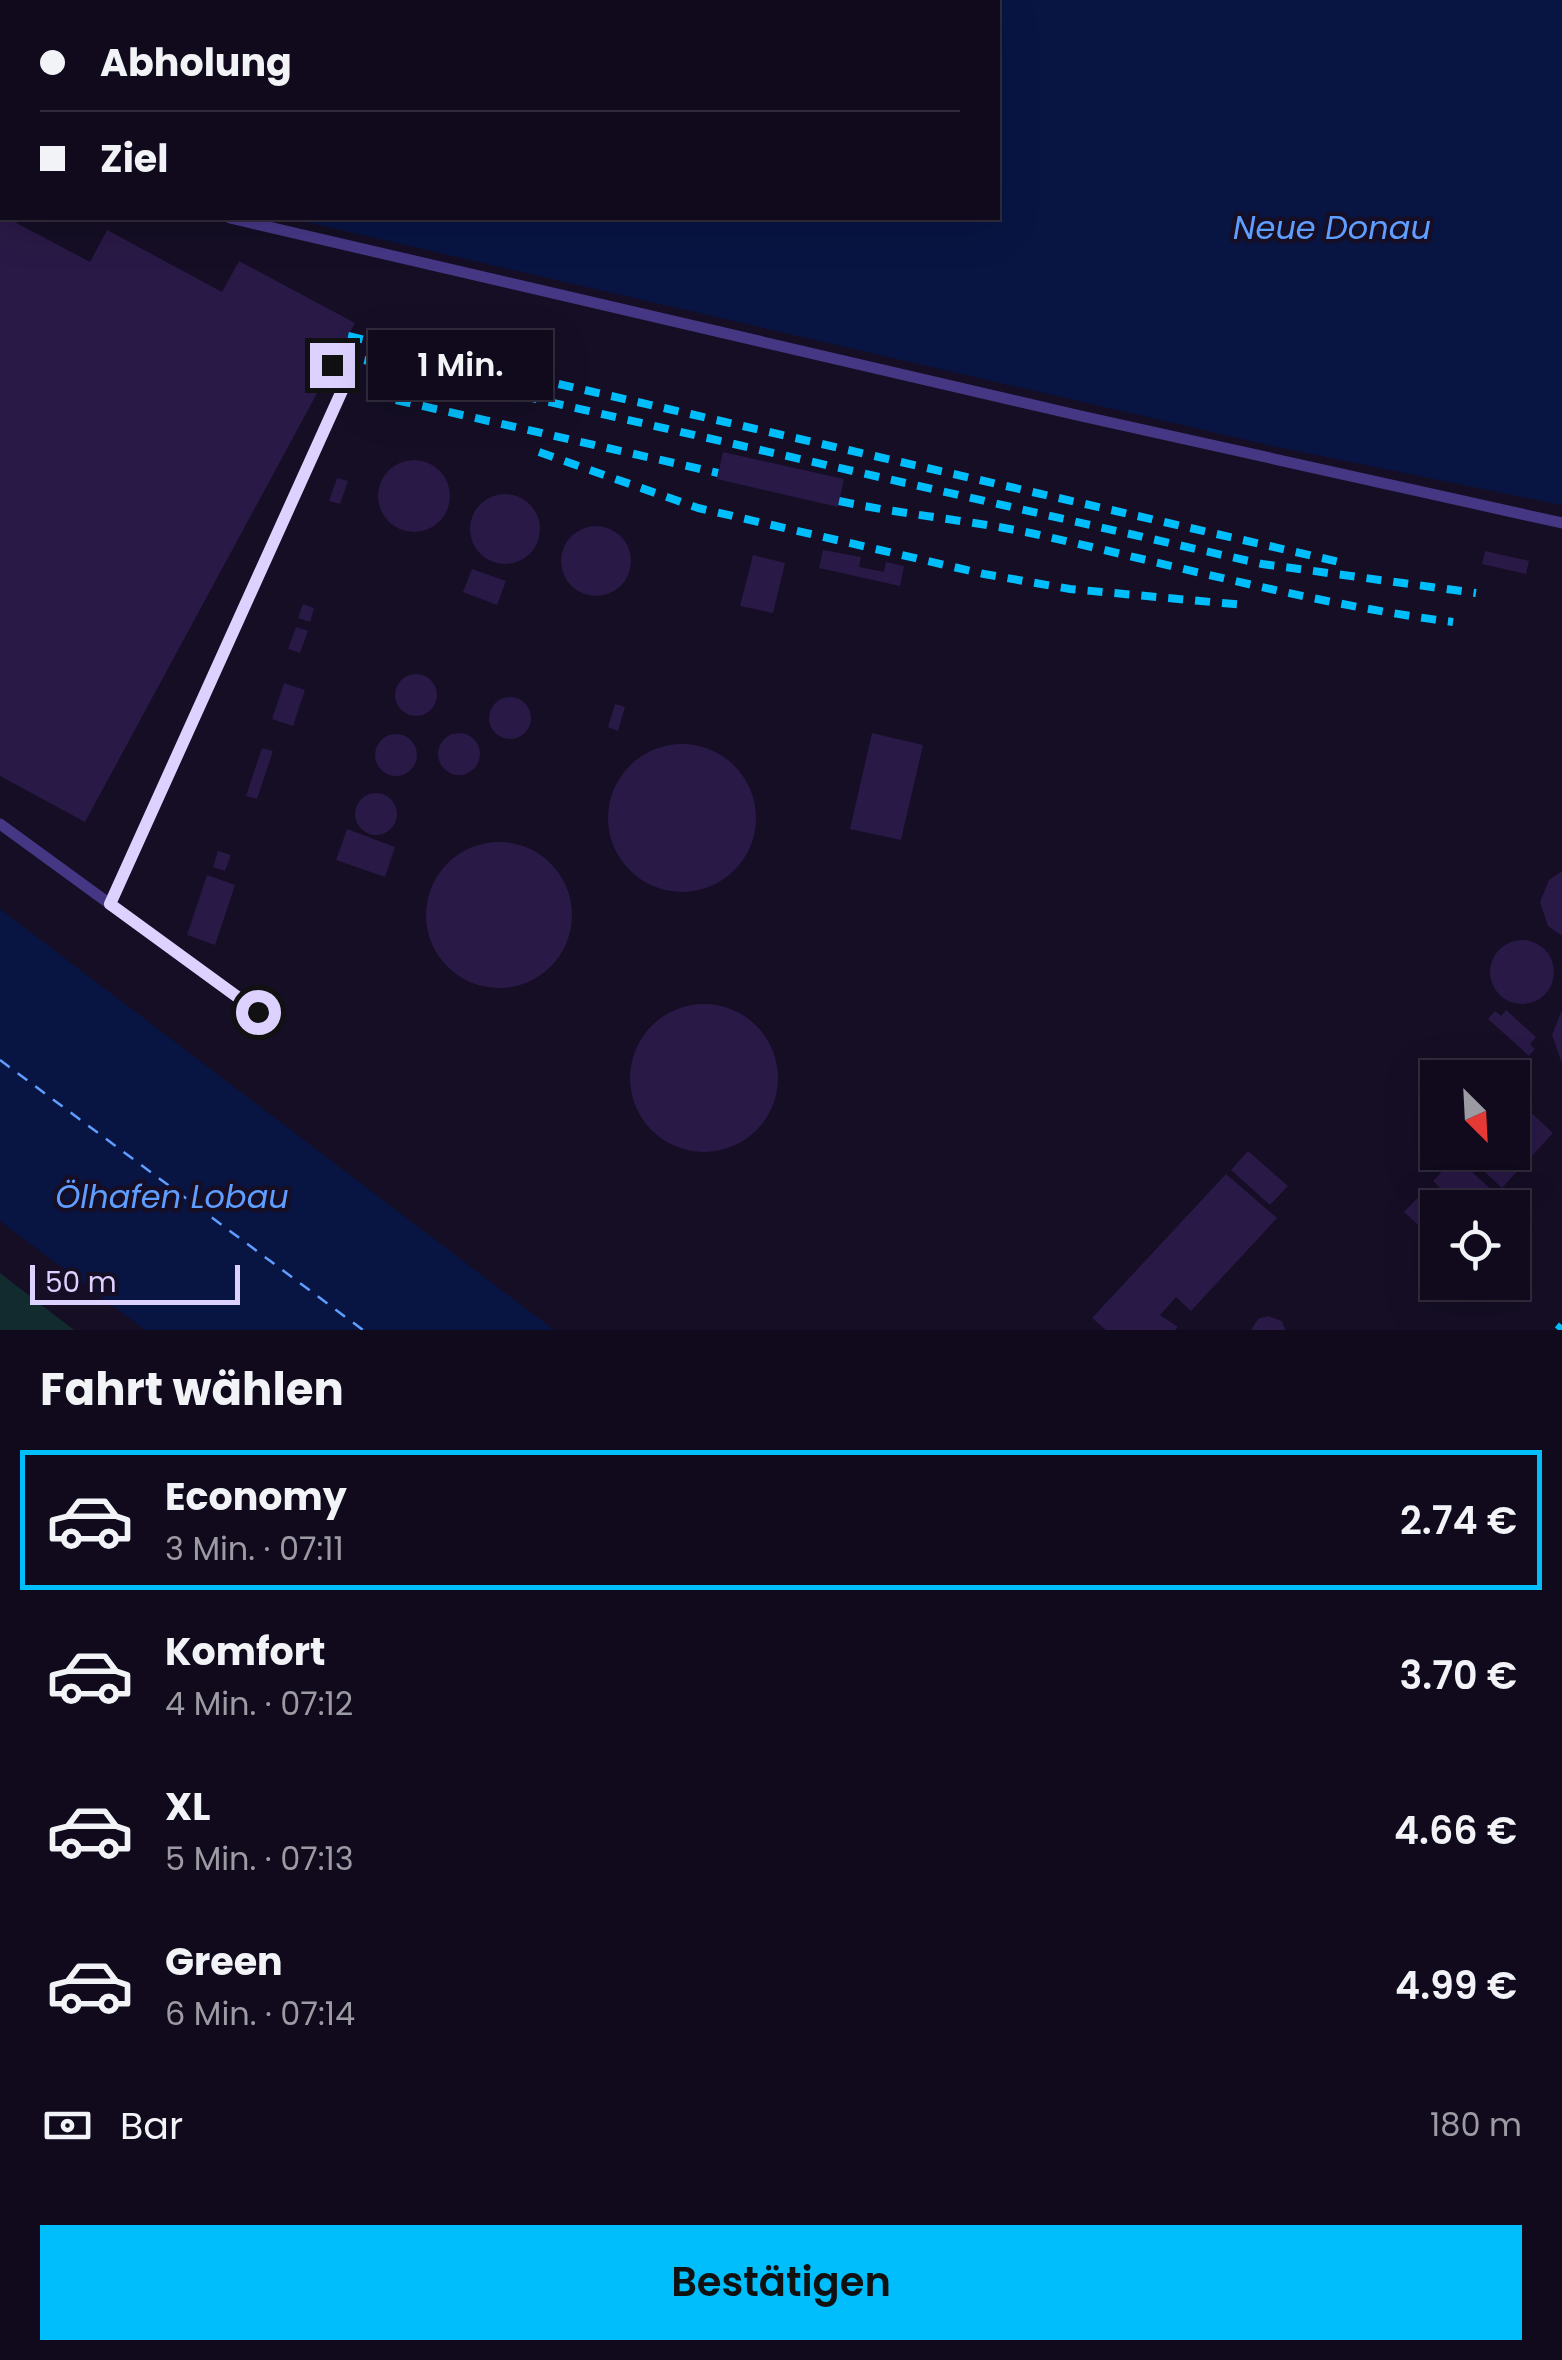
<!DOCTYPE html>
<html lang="de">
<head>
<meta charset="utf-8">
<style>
  body { margin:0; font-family:Poppins,sans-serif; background:#191325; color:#f1f3f6; height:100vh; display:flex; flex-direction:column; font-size:38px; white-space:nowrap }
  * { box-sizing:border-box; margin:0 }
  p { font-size:32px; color:#9c9aa3 }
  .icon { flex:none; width:55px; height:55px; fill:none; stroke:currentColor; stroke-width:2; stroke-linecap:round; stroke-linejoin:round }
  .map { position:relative; height:1330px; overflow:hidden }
  .drawer { display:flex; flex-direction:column; background:#100a1c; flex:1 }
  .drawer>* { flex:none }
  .guide { position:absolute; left:0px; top:0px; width:1000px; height:220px; box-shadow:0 10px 40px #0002,0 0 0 2px #302b3b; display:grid; align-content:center; height:220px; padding:0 40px; background:#100a1c }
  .needle { width:65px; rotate:156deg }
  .tools { position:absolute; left:1420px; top:1060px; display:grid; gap:20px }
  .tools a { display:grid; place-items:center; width:110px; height:110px; border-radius:0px; background:#100a1c; box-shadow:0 10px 40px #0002,0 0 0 2px #302b3b; font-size:50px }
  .scale { position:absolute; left:30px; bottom:25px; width:210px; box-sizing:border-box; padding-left:10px; border:5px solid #ddd1ff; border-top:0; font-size:28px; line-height:35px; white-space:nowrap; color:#ddd1ff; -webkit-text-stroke:8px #150e25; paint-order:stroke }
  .end { position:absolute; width:45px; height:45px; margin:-22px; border:12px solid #ddd1ff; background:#111; box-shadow:0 0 0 5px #111 }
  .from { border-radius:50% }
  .bubble { position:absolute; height:70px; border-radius:0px; background:#100a1c; box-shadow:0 10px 40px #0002,0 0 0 2px #302b3b; font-size:32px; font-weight:600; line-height:70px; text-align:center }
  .guide b { display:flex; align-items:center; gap:35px; height:95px; font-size:38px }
  .guide b+b { border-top:2px solid #302b3b }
  .guide i { width:25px; height:25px; background:#f1f3f6 }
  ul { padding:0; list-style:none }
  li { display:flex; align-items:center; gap:30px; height:140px; margin:0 20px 15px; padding:0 20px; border:5px solid transparent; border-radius:0px }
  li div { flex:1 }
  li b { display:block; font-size:38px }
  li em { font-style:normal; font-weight:600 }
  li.current { border-color:#00bdfc }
  li>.icon { width:90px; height:90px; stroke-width:1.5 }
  h2 { padding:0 40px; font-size:45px; line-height:120px }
  .pay { display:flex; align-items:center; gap:25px; height:110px; padding:0 40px; font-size:38px }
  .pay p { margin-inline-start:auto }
  .primary-button { display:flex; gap:20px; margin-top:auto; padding:20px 40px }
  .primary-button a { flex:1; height:115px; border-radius:0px; background:#00bdfc; color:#111; font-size:40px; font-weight:600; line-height:115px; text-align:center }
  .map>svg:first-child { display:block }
  .green { fill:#112b2f }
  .water { fill:#081543 }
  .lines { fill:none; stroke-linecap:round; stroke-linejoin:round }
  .ferry { stroke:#5f9dff; stroke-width:2.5; stroke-dasharray:12 10; stroke-linecap:butt }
  .building { fill:#291946 }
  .service { stroke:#463785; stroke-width:11 }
  .rail { stroke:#00bdfc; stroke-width:8; stroke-dasharray:15 12; stroke-linecap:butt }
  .route { stroke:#ddd1ff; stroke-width:12 }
  .labels { text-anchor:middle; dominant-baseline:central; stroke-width:9; stroke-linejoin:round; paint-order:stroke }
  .water-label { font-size:32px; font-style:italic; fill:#5f9dff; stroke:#150e25 }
</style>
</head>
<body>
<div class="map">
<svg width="1562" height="1330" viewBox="0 0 1562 1330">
  <rect width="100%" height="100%" fill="#150e25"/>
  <path class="green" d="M0,1273L74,1330H0Z"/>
  <path class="water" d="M0,0H1562V505L1277,447L289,218H998V2H2V151Z
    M0,909L554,1330H145L0,1221Z"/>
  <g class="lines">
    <path class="ferry" d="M0,1060L363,1330"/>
  </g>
  <path class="building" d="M0,218H7L90,262L107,230L222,292L239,261L355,323L85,822L0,776Z
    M723,452L844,479L838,507L717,479Z
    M378 496a36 36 0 1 1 72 0a36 36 0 1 1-72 0Z
    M337,478L348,481L340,504L329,501Z
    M470 529a35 35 0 1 1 70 0a35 35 0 1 1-70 0Z
    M561 561a35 35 0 1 1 70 0a35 35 0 1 1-70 0Z
    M823,550L861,557L859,567L884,572L886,562L904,566L900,586L819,568Z
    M1485,551L1529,561L1526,574L1482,564Z
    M753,555L785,563L773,613L740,606Z
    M472,569L506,581L497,605L463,592Z
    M303,604L314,608L310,622L298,618Z
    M296,627L308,631L300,653L288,649Z
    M395 695a21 21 0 1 1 42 0a21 21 0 1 1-42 0Z
    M284,683L305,690L293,726L272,719Z
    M489 718a21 21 0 1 1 42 0a21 21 0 1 1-42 0Z
    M615,704L625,707L618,731L608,727Z
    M438 754a21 21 0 1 1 42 0a21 21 0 1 1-42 0Z
    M872,733L923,745L901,840L850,829Z
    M375 755a21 21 0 1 1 42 0a21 21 0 1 1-42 0Z
    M608 818a74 74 0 1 1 148 0a74 74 0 1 1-148 0Z
    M262,748L273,751L257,799L246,796Z
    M355 814a21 21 0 1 1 42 0a21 21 0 1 1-42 0Z
    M347,829L395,847L385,877L336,860Z
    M426 915a73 73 0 1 1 146 0a73 73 0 1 1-146 0Z
    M218,851L231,855L225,871L213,867Z
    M1562,871V936L1548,926L1540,902L1549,880Z
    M207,875L235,885L215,945L187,935Z
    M1490 972a32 32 0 1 1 64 0a32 32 0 1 1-64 0Z
    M630 1078a74 74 0 1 1 148 0a74 74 0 1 1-148 0Z
    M1506,1010L1536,1037L1530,1044L1535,1049L1529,1056L1488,1019L1495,1011L1501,1016Z
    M1562,1010V1063L1552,1035Z
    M1512,1095L1553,1133L1530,1158L1512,1141Z
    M1248,1151L1288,1186L1270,1205L1231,1170Z
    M1463,1152H1513L1525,1163L1502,1188Z
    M1456,1157L1496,1194L1484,1208H1461L1433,1181Z
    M1226,1174L1277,1218L1191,1311L1176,1297L1160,1315L1178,1327L1175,1330H1106L1092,1318Z
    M1427,1188L1449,1208H1438V1243L1404,1212Z
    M1268,1316L1282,1321L1285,1330H1251L1258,1319Z"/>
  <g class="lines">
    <path class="service" d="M0,163L2,164
      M230,218L1081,416L1562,523
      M0,824L258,1012
      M110,905L345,384L342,373L332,365"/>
    <path class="rail" d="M348,336L1344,563
      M338,354L1262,564L1476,593
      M396,400L718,473
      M539,452L698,508L984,574L1070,589L1244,605
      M839,501C904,515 970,520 1035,534C1174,565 1312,604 1453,622
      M1558,1330L1562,1325"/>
  </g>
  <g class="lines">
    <path class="route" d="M258,1012L110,904L345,384L342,373L332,365"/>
  </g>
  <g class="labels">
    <g class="water-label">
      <text x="1332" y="227">Neue Donau</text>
      <text x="172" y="1196">Ölhafen Lobau</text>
    </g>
  </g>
</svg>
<div class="tools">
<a><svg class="needle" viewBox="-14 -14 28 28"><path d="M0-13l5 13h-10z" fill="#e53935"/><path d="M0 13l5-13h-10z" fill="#9c9aa3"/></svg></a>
<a><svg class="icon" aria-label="locate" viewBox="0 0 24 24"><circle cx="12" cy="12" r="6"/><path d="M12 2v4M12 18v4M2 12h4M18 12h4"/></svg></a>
</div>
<div class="scale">50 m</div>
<i class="end from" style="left:258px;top:1012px"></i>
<i class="end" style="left:332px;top:365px"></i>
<div class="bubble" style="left:368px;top:330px;width:185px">1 Min.</div>
<div class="guide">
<b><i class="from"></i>Abholung</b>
<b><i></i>Ziel</b>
</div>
</div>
<section class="drawer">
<h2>Fahrt wählen</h2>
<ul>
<li class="current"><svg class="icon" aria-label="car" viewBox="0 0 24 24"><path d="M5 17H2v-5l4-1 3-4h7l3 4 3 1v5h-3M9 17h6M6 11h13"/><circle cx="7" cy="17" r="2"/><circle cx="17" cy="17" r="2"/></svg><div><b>Economy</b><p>3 Min. · 07:11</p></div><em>2.74 €</em></li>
<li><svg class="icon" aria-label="car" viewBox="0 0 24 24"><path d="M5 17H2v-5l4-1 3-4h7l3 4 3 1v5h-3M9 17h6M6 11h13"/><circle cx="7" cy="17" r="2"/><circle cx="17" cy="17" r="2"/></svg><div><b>Komfort</b><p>4 Min. · 07:12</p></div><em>3.70 €</em></li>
<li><svg class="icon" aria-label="car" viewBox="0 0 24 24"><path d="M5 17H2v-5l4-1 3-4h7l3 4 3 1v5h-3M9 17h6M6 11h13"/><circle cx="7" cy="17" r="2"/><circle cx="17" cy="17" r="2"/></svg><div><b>XL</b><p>5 Min. · 07:13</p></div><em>4.66 €</em></li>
<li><svg class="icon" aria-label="car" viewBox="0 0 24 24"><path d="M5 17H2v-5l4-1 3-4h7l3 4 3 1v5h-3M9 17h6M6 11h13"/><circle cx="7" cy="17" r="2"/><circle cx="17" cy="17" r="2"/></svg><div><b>Green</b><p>6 Min. · 07:14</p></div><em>4.99 €</em></li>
</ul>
<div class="pay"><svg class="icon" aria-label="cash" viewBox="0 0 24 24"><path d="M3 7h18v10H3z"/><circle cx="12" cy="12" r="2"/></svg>Bar<p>180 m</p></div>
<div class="primary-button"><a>Bestätigen</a></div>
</section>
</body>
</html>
